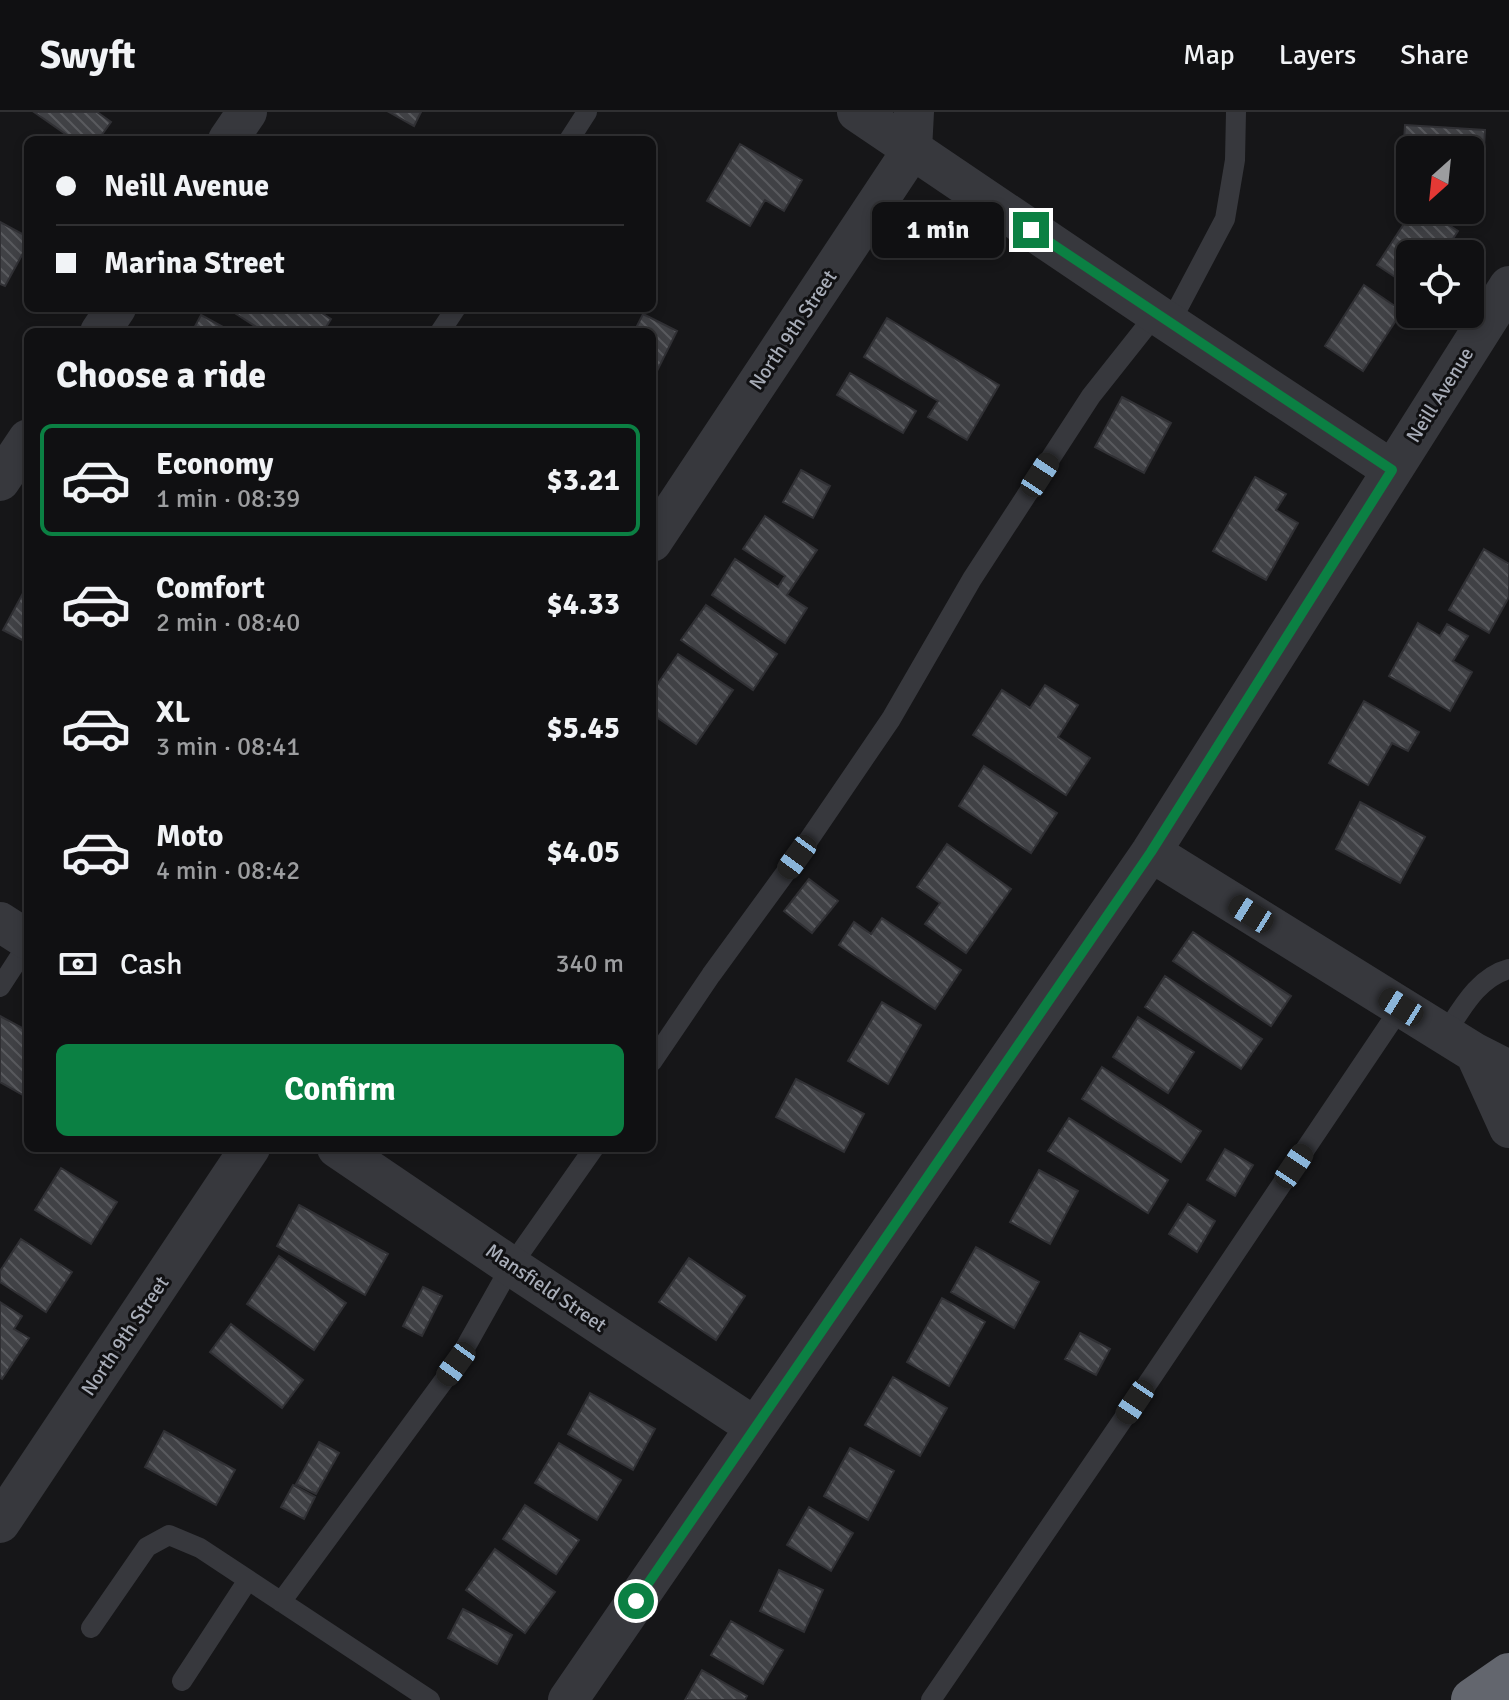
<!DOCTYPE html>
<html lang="en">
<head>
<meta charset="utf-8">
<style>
  body { margin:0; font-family:Signika,sans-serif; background:#19191b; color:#f1f3f6; height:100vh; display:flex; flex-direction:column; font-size:30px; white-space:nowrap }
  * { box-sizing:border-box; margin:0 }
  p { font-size:26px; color:#9c9d9f }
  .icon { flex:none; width:44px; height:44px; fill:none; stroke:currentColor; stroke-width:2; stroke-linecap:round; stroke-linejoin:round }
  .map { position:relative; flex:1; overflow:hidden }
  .side { position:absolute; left:24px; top:216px; width:632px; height:824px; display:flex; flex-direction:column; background:#101012; border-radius:12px; box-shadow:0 4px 12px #0003,0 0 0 2px #303032 }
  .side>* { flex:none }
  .hud { position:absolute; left:24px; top:24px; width:632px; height:176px; border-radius:12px; box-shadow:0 4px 12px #0003,0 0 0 2px #303032; display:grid; align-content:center; height:176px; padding:0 32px; background:#101012 }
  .needle { width:52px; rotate:207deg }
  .fabs { position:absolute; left:1396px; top:24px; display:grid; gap:16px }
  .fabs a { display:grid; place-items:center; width:88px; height:88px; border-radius:12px; background:#101012; box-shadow:0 4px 12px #0003,0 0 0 2px #303032; font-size:40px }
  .end { position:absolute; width:36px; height:36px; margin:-18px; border:10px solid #0b8043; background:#fff; box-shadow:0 0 0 4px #fff }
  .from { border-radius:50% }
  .bubble { position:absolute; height:56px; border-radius:12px; background:#101012; box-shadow:0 4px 12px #0003,0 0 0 2px #303032; font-size:26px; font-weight:800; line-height:56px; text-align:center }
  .car { position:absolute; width:24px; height:48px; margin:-24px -12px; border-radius:10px; box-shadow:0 0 6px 2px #0007; background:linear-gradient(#222 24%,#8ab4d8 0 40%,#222 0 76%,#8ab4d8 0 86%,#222 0) }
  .hud b { display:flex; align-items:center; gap:28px; height:76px; font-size:30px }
  .hud b+b { border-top:2px solid #303032 }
  .hud i { width:20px; height:20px; background:#f1f3f6 }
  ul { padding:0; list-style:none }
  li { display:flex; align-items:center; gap:24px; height:112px; margin:0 16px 12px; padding:0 16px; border:4px solid transparent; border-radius:12px }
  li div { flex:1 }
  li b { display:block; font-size:30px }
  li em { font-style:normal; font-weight:800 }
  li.current { border-color:#0b8043 }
  li>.icon { width:72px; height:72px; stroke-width:1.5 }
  h2 { padding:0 32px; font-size:36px; line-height:96px }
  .pay { display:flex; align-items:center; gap:20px; height:88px; padding:0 32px; font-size:30px }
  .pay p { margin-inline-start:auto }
  .cta { display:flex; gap:16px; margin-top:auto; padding:16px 32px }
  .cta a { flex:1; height:92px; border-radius:12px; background:#0b8043; color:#fff; font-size:32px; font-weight:800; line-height:92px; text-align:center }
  header { display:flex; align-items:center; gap:48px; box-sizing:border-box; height:112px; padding:0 40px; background:#101012; border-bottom:2px solid #303032 }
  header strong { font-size:38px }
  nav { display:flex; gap:44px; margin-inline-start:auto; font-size:28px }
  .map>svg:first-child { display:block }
  .building { fill:url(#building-back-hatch); stroke:#303034; stroke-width:2 }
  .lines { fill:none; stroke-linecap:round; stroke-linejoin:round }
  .lane { stroke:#37383d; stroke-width:20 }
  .street { stroke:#37383d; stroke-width:40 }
  .highway { stroke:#63666e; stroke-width:44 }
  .route { stroke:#0b8043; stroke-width:10 }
  .labels { text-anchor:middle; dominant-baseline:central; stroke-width:6; stroke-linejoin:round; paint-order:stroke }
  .street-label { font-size:20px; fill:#a8adb8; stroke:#111113 }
</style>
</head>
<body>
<header>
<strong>Swyft</strong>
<nav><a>Map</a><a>Layers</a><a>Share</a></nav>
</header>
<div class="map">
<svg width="1509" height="1588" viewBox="0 0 1509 1588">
  <defs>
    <pattern id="building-back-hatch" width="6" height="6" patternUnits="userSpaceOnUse" patternTransform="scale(2)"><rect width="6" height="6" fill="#404145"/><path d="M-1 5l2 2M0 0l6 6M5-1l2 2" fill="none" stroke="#595a5e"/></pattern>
  </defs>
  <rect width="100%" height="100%" fill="#161618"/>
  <path class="building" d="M34,0H97L111,10L98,28H74Z
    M389,0H421L414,14Z
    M1405,13L1485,18L1482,70L1470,69V38H1410V47L1403,46Z
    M740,32L802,68L784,99L765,88L750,114L707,89Z
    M1413,98H1426L1458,119L1443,142H1410V175L1377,153Z
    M0,110L28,125V132L5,174L0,172Z
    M1364,173L1402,199L1363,259L1325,234Z
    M227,196H314L331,207L323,220H264Z
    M643,202L677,219L654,265L652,264V220H634Z
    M201,203L232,220H192Z
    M887,206L999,273L967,328L928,305L938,289L864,245Z
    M850,261L916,299L903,321L837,283Z
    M1122,285L1171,311L1144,361L1095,335Z
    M801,358L830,374L813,406L783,390Z
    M1255,365L1286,382L1276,398L1298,411L1266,468L1213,439Z
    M765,404L817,438L787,483L807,496L785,531L712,483L735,447L778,475L785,464L743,437Z
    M1484,437L1509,452V485L1489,521L1449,498Z
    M28,472V531L3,518Z
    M706,493L777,542L753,578L681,528Z
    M1418,511L1440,524L1447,512L1468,524L1453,549L1472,560L1450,599L1389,564Z
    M678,542L733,578L696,632L652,602V580Z
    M1045,573L1078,593L1058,625L1090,646L1066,683L973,623L1002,578L1030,596Z
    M1364,589L1419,620L1408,639L1392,631L1368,673L1329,651Z
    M984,654L1057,701L1031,741L959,694Z
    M1360,690L1425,725L1400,771L1336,737Z
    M947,732L1011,777L966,841L925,812L940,791L917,775Z
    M809,767L838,789L812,821L784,799Z
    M882,806L961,858L935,897L839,833L854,810L871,822Z
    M1193,820L1291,884L1271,914L1173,849Z
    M1165,864L1262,927L1241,957L1145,895Z
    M882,890L921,913L888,972L848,949Z
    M0,904L28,919V973L23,983L0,970Z
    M1138,905L1194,940L1168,981L1113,945Z
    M1102,955L1201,1019L1181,1050L1082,987Z
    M796,967L864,1002L844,1040L776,1005Z
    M1069,1006L1168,1068L1148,1101L1048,1039Z
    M1225,1037L1253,1053L1235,1084L1207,1068Z
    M61,1056L117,1090L91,1132L35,1098Z
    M1039,1058L1078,1079L1050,1132L1010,1110Z
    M1188,1092L1215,1109L1197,1140L1169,1122Z
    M299,1093L388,1142L365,1183L277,1134Z
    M21,1127L72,1160L46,1200L0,1170V1159Z
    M976,1135L1039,1170L1014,1216L951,1180Z
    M279,1144L346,1191L314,1238L247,1192Z
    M689,1146L745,1184L716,1228L659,1190Z
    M423,1175L442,1184L422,1224L403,1214Z
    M942,1186L985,1210L949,1274L907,1250Z
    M0,1190L22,1204L14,1217L29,1226L2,1267L0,1266Z
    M231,1212L303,1268L282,1296L210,1240Z
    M1080,1221L1110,1237L1096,1263L1065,1247Z
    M893,1265L947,1296L920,1344L865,1313Z
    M590,1281L655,1317L633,1358L568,1322Z
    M164,1319L235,1358L216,1393L145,1355Z
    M319,1330L339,1341L316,1382L296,1372Z
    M559,1331L621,1368L597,1408L535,1371Z
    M850,1336L894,1359L868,1408L824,1384Z
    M293,1373L315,1385L304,1407L281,1395Z
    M525,1393L579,1428L556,1462L503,1427Z
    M809,1395L853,1421L831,1459L787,1433Z
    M495,1437L555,1480L525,1521L466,1478Z
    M779,1458L823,1478L804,1520L760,1499Z
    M463,1497L512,1523L497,1552L448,1526Z
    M731,1509L783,1538L763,1572L711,1543Z
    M702,1558L747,1584L745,1588H685Z"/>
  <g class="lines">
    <path class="lane" d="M569,28L587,0
      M1170,211L1225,107L1235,48L1236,0
      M440,220L456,196
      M0,875L28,832
      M1445,922C1461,898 1478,865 1509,857
      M652,950L711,863L797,745L891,607L972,467L1091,284L1156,202
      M281,1490L456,1252L511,1154L594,1036
      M91,1516L147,1435L169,1423L200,1436L430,1588
      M182,1569L248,1468
      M931,1588L1152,1265L1401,895"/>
    <path class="street" d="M857,0L1156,202L1392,358
      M228,28L247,0
      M100,220L116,196
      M0,369L28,327
      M652,430L912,38L914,0
      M1151,740L1475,941L1509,958
      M0,810L28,828
      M1475,941L1509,1016
      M337,1036L511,1154L755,1315
      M0,1411L250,1036
      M568,1588L1151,740L1509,174"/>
    <path class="highway" d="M1473,1588L1509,1563"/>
  </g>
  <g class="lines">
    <path class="route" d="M636,1489L1151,740L1392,358L1031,118"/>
  </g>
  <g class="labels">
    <g class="street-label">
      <text transform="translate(793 218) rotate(-56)">North 9th Street</text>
      <text transform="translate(1440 283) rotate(-58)">Neill Avenue</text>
      <text transform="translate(546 1176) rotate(34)">Mansfield Street</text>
      <text transform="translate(125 1224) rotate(-56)">North 9th Street</text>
    </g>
  </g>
</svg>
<div class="fabs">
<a><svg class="needle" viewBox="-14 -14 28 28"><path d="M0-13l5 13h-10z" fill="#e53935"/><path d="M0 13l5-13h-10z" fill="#9c9d9f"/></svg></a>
<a><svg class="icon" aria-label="locate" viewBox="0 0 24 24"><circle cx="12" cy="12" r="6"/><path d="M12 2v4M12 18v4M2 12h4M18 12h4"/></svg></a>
</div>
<i class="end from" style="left:636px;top:1489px"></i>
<i class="end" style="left:1031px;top:118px"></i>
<div class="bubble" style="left:872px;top:90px;width:132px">1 min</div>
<i class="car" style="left:1040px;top:363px;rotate:33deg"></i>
<i class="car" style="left:797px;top:745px;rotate:216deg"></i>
<i class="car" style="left:1251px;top:802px;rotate:302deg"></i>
<i class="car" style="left:1401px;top:895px;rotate:302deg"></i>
<i class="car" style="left:1294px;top:1054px;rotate:34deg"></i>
<i class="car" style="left:456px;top:1252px;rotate:216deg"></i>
<i class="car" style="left:1135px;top:1290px;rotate:214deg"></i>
<div class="hud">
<b><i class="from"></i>Neill Avenue</b>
<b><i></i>Marina Street</b>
</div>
<section class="side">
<h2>Choose a ride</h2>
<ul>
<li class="current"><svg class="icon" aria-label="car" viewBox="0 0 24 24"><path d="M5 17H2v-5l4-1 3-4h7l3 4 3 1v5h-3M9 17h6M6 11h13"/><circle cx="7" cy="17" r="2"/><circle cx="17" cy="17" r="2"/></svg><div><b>Economy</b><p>1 min · 08:39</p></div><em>$3.21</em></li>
<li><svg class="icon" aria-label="car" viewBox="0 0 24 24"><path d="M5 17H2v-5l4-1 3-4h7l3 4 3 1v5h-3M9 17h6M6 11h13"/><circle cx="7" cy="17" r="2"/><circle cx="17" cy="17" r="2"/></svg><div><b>Comfort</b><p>2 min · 08:40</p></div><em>$4.33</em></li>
<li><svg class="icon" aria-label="car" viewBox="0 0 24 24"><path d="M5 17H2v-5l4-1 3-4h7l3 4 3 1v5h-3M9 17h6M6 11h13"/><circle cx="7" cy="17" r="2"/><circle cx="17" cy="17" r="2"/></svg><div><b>XL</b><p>3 min · 08:41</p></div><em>$5.45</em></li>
<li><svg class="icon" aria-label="car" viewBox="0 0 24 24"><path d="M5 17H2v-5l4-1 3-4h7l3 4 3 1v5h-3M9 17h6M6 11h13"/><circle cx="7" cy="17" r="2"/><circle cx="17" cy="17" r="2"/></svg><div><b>Moto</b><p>4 min · 08:42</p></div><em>$4.05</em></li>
</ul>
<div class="pay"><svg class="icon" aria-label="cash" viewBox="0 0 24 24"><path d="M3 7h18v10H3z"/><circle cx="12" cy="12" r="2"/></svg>Cash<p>340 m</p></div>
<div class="cta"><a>Confirm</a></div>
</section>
</div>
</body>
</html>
